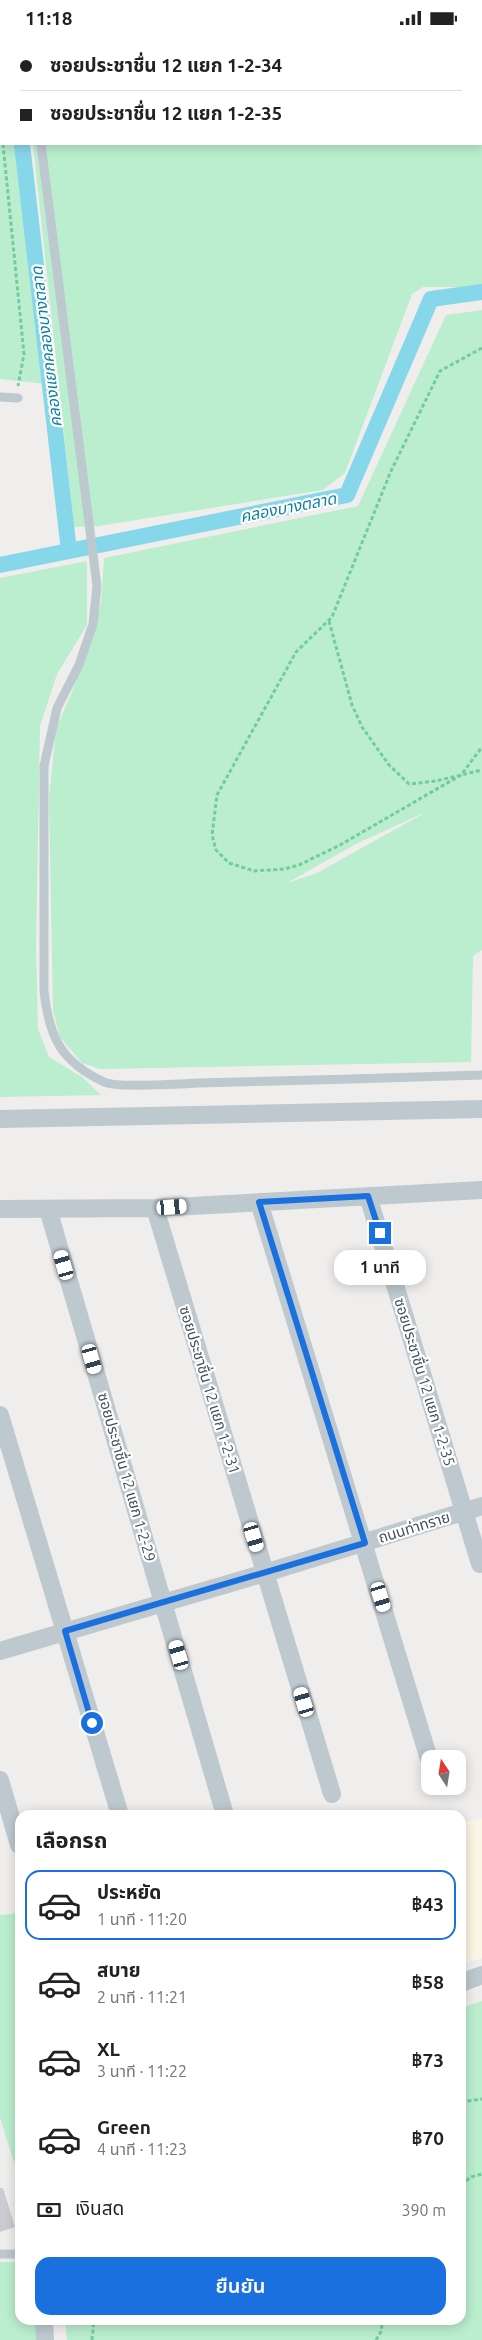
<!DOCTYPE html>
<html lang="th">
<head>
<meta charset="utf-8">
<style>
  body { margin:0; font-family:Ubuntu,"Noto Sans Thai",sans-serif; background:#f6f6f6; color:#222; height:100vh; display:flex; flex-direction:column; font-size:19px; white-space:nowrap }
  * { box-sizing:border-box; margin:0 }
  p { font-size:16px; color:#767676 }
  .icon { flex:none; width:28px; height:28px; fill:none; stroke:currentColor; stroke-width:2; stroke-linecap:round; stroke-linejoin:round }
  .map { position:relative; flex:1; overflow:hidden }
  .panel { position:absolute; left:15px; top:1775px; width:451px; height:515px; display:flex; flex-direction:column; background:#fff; border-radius:15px; box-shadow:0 2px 12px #0003 }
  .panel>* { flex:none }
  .banner { position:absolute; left:0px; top:0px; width:482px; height:110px; box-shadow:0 2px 12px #0003; display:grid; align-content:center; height:110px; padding:0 20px; background:#fff }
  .needle { width:32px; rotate:348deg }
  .buttons { position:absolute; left:421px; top:1715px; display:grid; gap:10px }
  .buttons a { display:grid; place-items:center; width:45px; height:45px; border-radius:10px; background:#fff; box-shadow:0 2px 12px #0003; font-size:25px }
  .end { position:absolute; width:22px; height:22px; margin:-11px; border:6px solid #1970de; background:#fff; box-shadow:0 0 0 2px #fff }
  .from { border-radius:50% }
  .bubble { position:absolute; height:35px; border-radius:15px; background:#fff; box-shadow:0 2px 12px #0003; font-size:16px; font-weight:600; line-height:35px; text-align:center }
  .car { position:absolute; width:15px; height:30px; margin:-15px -8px; border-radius:6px; box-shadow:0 0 4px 1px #0007; background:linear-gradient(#fff 24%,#345 0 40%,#fff 0 76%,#345 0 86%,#fff 0) }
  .banner b { display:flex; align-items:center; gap:18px; height:48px; font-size:19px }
  .banner b+b { border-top:1px solid #e0e0e0 }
  .banner i { width:12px; height:12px; background:#222 }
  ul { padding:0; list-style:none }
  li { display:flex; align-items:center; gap:15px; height:70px; margin:0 10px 8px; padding:0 10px; border:2px solid transparent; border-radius:15px }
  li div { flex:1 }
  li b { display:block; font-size:19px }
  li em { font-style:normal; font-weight:600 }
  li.on { border-color:#1970de }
  li>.icon { width:45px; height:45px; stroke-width:1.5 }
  h2 { padding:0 20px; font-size:22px; line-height:60px }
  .pay { display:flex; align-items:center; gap:12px; height:55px; padding:0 20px; font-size:19px }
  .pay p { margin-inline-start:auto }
  .action { display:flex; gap:10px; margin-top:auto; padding:10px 20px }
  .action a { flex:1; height:58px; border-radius:15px; background:#1970de; color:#fff; font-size:20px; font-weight:600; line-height:58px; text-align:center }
  .status { display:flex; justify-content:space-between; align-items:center; height:35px; padding:0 25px; background:#fff; direction:ltr }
  .status svg { height:14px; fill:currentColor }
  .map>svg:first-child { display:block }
  .commercial { fill:#fbf5e5 }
  .green { fill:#baeece; fill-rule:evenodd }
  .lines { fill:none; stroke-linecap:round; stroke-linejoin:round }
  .canal { stroke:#87d7eb; stroke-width:16 }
  .building { fill:#caccd2 }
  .path { stroke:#73cc9f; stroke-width:3; stroke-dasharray:4 2.5; stroke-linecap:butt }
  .lane { stroke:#bdc8cf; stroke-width:9 }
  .street { stroke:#bdc8cf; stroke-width:18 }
  .route { stroke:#1970de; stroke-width:6 }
  .labels { text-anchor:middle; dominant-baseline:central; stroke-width:4.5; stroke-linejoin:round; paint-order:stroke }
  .street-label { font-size:15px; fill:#45505a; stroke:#fff }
  .water-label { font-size:16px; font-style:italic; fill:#0c819f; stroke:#fff }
</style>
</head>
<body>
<div class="status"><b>11:18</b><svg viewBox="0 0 49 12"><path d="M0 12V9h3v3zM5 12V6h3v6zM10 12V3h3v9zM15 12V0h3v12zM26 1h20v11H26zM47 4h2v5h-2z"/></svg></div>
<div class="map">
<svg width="482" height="2305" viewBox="0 0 482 2305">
  <rect width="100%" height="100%" fill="#f0eded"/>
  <path class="commercial" d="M482,1783V1923L461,1929V1788Z"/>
  <path class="green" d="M0,0L8,1H1V109H17L46,349L0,344Z
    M57,0H482V252H423L412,259L345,438L323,455L99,491L74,492L33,109H481V1H50Z
    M482,275V915L473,921L471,1027L100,1034L82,1028L60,1002L53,976L49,763L56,694L73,654L101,568L104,523L358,471L446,280ZM428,776L317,838L287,848L356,809Z
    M87,526V590L57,639L40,691L36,912L38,994L49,1022L82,1042L101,1060L0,1062V543Z
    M20,1878V2146L0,2083V1880Z
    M482,1966V2305H67L65,2285H461V1973Z
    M0,2227H20V2285H36V2305H0Z"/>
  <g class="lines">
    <path class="canal" d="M11,0V1
      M22,109L69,516
      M0,530L347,460L431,264L482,257"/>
  </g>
  <path class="building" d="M0,2153H3L15,2192L0,2197Z"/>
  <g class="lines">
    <path class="path" d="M0,79L1,91
      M3,109L24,319L18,351
      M482,313L440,336L391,436L332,582L296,617L217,760L212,800L216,815L229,828L254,836L284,834L299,830L340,810L461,740L482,712
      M329,586L352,670L362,692L389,730L409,749L436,746L482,735
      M461,2067L482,2064
      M461,2150L471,2142L482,2139
      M92,2305L94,2285
      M376,2305L382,2295L381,2285"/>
    <path class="lane" d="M432,0L437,1
      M179,1L188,0
      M481,4H482
      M41,109L97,551L93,589L79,630L57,673L44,731V956C49,1002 61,1027 104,1047C116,1053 182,1049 199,1048C293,1046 388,1043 482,1040
      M0,362L18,363
      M0,2219H20"/>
    <path class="street" d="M0,1084L482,1074
      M368,1161L480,1529
      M259,1167L429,1724
      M155,1173L332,1759
      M0,1174L155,1173L482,1155
      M48,1174L225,1780
      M0,1380L120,1780
      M0,1616L265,1538L482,1471
      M0,1745L19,1810
      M461,1948L482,1940
      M44,2285L45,2305"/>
  </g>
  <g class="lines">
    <path class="route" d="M92,1688L65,1596L365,1508L259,1167L368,1161L380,1198"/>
  </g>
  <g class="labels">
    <g class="street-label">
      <text transform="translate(425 1347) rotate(73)">ซอยประชาชื่น 12 แยก 1-2-35</text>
      <text transform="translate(210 1355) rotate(73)">ซอยประชาชื่น 12 แยก 1-2-31</text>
      <text transform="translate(127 1442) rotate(74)">ซอยประชาชื่น 12 แยก 1-2-29</text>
      <text transform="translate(414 1492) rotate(-17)">ถนนท่าทราย</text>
    </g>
    <g class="water-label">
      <text transform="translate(46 312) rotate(-97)">คลองแยกคลองบางตลาด</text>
      <text transform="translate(288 472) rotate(-11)">คลองบางตลาด</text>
    </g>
  </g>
</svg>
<div class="buttons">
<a><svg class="needle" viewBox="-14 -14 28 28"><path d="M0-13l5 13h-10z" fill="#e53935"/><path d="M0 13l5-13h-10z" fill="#767676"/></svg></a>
</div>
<i class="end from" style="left:92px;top:1688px"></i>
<i class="end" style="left:380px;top:1198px"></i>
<div class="bubble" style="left:334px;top:1215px;width:92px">1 นาที</div>
<i class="car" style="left:172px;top:1172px;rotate:86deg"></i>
<i class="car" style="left:64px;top:1230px;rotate:344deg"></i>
<i class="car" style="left:92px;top:1324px;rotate:164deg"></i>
<i class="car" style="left:254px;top:1502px;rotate:163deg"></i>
<i class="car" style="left:381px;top:1562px;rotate:163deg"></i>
<i class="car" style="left:179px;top:1620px;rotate:344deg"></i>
<i class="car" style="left:304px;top:1667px;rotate:343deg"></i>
<div class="banner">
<b><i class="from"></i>ซอยประชาชื่น 12 แยก 1-2-34</b>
<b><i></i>ซอยประชาชื่น 12 แยก 1-2-35</b>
</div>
<section class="panel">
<h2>เลือกรถ</h2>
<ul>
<li class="on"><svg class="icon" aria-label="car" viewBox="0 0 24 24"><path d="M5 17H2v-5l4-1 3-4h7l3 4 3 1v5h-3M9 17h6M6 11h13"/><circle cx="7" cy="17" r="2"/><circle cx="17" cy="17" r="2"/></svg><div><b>ประหยัด</b><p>1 นาที · 11:20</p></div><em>฿43</em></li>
<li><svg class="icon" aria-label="car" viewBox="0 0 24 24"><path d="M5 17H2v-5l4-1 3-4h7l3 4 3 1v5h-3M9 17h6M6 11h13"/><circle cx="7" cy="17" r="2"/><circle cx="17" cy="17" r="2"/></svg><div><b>สบาย</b><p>2 นาที · 11:21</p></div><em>฿58</em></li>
<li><svg class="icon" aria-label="car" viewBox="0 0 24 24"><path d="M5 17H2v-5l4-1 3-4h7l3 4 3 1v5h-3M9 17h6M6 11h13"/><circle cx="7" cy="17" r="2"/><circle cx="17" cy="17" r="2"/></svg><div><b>XL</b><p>3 นาที · 11:22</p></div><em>฿73</em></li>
<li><svg class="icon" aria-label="car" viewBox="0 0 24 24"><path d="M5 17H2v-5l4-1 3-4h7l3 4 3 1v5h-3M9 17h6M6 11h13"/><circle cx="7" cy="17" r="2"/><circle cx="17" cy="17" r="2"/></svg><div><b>Green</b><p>4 นาที · 11:23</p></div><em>฿70</em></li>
</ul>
<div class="pay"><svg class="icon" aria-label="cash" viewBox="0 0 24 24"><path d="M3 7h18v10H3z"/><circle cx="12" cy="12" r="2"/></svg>เงินสด<p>390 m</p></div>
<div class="action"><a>ยืนยัน</a></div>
</section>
</div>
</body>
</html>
